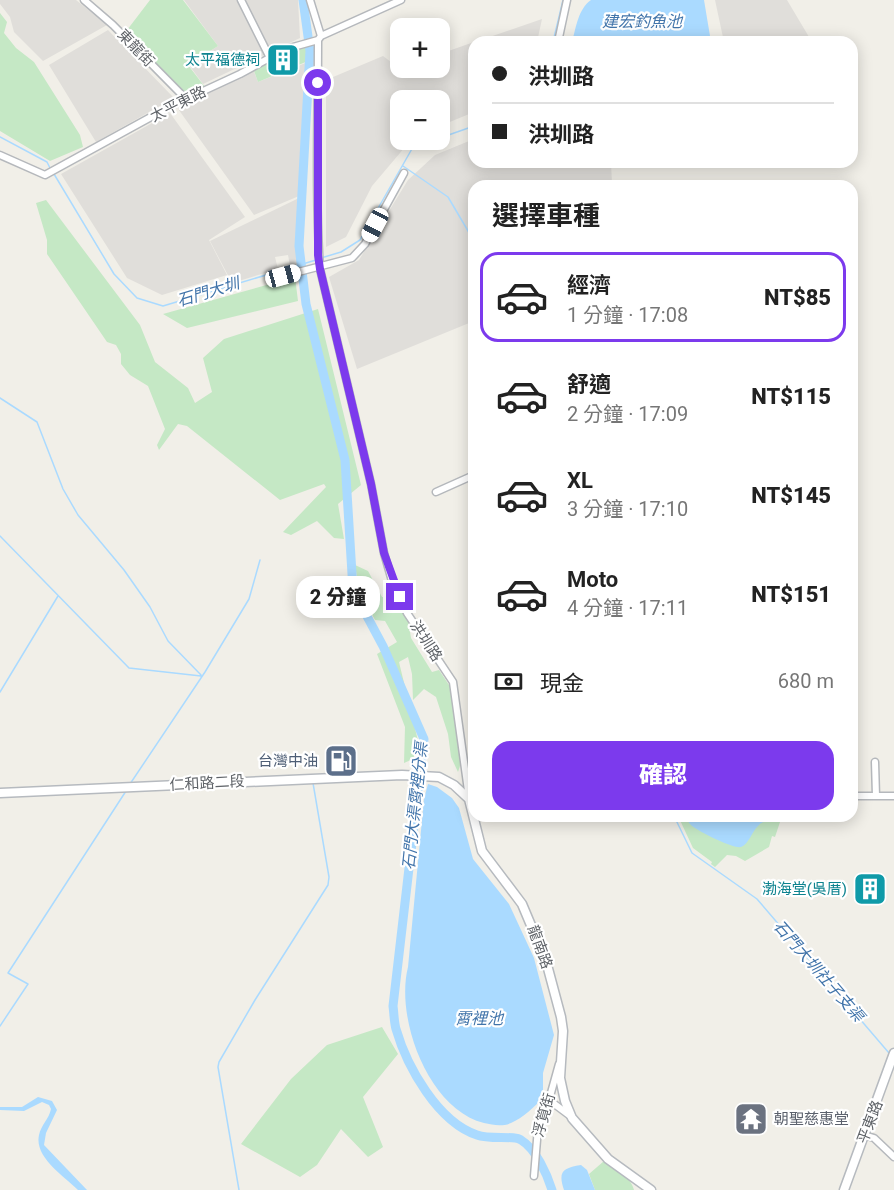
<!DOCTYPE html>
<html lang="zh-TW">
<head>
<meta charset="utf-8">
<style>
  body { margin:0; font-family:Roboto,"Noto Sans TC",sans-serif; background:#f6f6f6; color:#222; height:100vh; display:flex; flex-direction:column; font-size:22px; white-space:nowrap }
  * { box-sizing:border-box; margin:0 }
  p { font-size:20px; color:#767676 }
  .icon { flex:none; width:33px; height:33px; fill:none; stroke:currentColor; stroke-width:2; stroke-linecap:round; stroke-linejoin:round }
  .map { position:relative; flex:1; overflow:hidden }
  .drawer { position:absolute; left:468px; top:180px; width:390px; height:642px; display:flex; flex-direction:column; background:#fff; border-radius:18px; box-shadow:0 3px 15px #0003 }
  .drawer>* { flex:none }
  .guide { position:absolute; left:468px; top:36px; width:390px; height:132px; border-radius:18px; box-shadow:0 3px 15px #0003; display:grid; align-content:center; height:132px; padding:0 24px; background:#fff }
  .controls { position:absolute; left:390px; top:18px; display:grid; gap:12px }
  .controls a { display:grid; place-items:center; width:60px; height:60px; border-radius:12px; background:#fff; box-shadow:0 3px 15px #0003; font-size:30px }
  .end { position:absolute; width:27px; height:27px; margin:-14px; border:8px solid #7c3aed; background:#fff; box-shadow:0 0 0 3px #fff }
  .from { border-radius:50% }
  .bubble { position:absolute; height:42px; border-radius:18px; background:#fff; box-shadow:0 3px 15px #0003; font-size:20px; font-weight:800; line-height:42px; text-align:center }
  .car { position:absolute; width:18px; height:36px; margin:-18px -9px; border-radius:8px; box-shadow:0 0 4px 2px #0007; background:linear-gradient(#fff 24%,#345 0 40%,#fff 0 76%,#345 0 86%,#fff 0) }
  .guide b { display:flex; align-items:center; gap:21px; height:57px; font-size:22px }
  .guide b+b { border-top:2px solid #e0e0e0 }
  .guide i { width:15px; height:15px; background:#222 }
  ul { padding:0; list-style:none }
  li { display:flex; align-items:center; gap:18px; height:90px; margin:0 12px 9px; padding:0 12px; border:3px solid transparent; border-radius:18px }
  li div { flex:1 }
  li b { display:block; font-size:22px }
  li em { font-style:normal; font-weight:800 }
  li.active { border-color:#7c3aed }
  li>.icon { width:54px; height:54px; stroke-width:1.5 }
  h2 { padding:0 24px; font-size:27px; line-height:72px }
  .pay { display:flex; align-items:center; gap:15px; height:66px; padding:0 24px; font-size:22px }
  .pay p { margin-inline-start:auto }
  .primary-button { display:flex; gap:12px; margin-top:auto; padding:12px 24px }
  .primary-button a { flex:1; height:69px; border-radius:18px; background:#7c3aed; color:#fff; font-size:24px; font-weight:800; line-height:69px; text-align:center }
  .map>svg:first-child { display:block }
  .industrial { fill:#e0deda }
  .green { fill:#c5e8c5 }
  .water { fill:#aadaff }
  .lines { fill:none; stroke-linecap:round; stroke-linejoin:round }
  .stream { stroke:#aadaff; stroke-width:1.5 }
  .river { stroke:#aadaff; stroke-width:9 }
  .street-casing { stroke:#b5b8bc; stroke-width:9 }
  .secondary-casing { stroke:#b6babf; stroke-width:11 }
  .street { stroke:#fff; stroke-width:6 }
  .secondary { stroke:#fff; stroke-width:8 }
  .route { stroke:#7c3aed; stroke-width:8 }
  .labels { text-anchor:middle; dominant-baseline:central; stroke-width:4.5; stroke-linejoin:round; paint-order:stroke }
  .street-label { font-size:15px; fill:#5f6368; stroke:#fff }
  .culture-label { font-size:15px; fill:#0d838f; stroke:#fff; text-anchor:end }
  .service-label { font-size:15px; fill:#4e5e75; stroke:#fff; text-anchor:end }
  .worship-label { font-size:15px; fill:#5b616d; stroke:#fff; text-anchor:start }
  .water-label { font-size:16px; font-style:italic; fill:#4174aa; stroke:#fff }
</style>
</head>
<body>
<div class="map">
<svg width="894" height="1190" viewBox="0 0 894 1190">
  <rect width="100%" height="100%" fill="#f1efe8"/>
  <path class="industrial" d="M0,0H76L107,25L43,61L14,32L10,17L0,4Z
    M184,0H298L300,38L203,84L189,65L218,46Z
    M715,0H787L812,42H724Z
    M542,19L537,42H475Z
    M108,30L174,98L96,142L49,65Z
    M474,42V112L440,126V100H400V140H411L372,186L346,237L326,247V80L383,56L399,68H440V54Z
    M308,62L299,196L254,215L176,106L253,69L258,82Z
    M170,113L245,217L209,240L227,275L162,295L127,278L61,174Z
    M474,139V162H611L612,184L608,186H474V321L357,369L329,277L359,260L408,180L435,155Z
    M299,198L297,246L299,264L290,266L288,255L275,257L278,269L232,283L210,241Z"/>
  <path class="green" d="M150,0H183L218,46L188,65L205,87L185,97L124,34Z
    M0,13L7,22L4,33L16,48L34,62L80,135L83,147L50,161L0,131Z
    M308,44V61L258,82L253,68L269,60L281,66L287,63V53Z
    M46,200L140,325L155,362L188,388L195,403L212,392L203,358L224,339L318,309L361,485L338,504L344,539L334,538L317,521L291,535L283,532L326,487L324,484L280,500L187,426L178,424L159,450L157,445L165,429L148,386L130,375L121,364V354L116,345L107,342L47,254V240L36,203Z
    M295,277L298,301L187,328L163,314Z
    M355,565L368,571L382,597H394L408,619L411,638L432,672L439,670L451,688L463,757L458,772L451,757L448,734L436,697L424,689L413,700L412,674L408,657L399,662L419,745L413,759L404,763L405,727L377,654L397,642L385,621L375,620L359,590Z
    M678,816H782L775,837L772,836L769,847L745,861L736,856L727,855L715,867L711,864L712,862L693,848Z
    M382,1027L398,1054L363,1097L383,1147L368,1157L341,1129L317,1165L300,1177L241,1144L291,1079L327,1045Z
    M604,1161C615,1167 631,1177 634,1190H595L589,1174Z"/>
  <path class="water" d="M591,0H704L711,42H572C576,28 578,9 591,0Z
    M428,784L437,787L452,798L459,808L473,859L509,904L534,958L554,1035L543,1073V1098C534,1107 523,1118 511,1123C502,1127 493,1125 484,1123C428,1109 395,1018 408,967L424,799Z
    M685,816H774C769,822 764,820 759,825C752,831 749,844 741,847C733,849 695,830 690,824C688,822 687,819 685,816Z
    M38,1097L52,1101L57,1110L46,1133L44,1145L87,1190H78C64,1176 34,1157 39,1135C41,1125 49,1119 51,1109L49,1105L42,1102L24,1111L0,1110V1107H22Z
    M581,1165L587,1170L595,1190H564C558,1172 562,1168 581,1165Z"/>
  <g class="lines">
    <path class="stream" d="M553,42L563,0
      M0,137L47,162L51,170
      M440,138L474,126
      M403,166L448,197L474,241
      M54,174L114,274L137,298L163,306L316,260
      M321,258L341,252L360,240L413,147L434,140
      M0,398L37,422L63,489L78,515L124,570L150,607L168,641L201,675
      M0,536L129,668L201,676
      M0,692L58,596
      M130,784L205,672L249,599L260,560
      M674,816L692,853L757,899L889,1053
      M0,1026L28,984L8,973L126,791
      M239,1190L218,1067L219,1062L255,1000L328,885L329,877L313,783"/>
    <path class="river" d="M303,0L310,51L299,246L306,304L345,460L353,590L383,646L424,739L393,1006C394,1013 394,1022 396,1029C407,1067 438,1122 477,1135C490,1140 514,1135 521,1140C536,1149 547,1174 552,1190"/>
    <g class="street-casing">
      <path id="street" d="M84,0L113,25L186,99
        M241,0L270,58
        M310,0L321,36L318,40C318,117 315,194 320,269L371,484L384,553L392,581L407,613L453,682L469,798
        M321,36L401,0
        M558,42L567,0
        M0,155L45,175L171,106L240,74L286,49L318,40
        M283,276L352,258L365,244L404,173
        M436,492L474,475
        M875,762L876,796
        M852,796H894
        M549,1100L569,1115
        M864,1135L874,1138L894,1157
        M534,1176L538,1128L543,1112L549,1100L559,1064"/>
    </g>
    <g class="secondary-casing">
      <path id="secondary" d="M0,793L402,775L439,777L454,785L469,799L482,851L522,904L546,961L561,1017L563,1031L560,1078L565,1101L572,1118L608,1159L651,1190
        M844,1190L894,1053"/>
    </g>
    <use href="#street" class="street"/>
    <use href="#secondary" class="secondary"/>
  </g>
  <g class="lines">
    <path class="route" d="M318,83V255L320,269L371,484L384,553L400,597"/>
  </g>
  <defs>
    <g id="building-square" transform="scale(1.725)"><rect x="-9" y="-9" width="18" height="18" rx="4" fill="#0f9aa8" stroke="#fff"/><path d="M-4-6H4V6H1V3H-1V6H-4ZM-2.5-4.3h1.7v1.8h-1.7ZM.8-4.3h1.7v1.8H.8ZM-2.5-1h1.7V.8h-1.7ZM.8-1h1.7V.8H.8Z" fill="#fff"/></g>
    <g id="fuel-square" transform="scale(1.725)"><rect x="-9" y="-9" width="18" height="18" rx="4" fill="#5c6f8a" stroke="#fff"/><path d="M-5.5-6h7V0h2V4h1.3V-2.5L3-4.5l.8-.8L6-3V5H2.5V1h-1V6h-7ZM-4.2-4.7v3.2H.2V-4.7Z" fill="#fff"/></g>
    <g id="temple-square" transform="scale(1.725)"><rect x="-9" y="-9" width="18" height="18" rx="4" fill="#6b7280" stroke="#fff"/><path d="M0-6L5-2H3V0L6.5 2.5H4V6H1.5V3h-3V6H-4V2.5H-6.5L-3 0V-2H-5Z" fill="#fff"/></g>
  </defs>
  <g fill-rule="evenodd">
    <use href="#building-square" x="283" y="60"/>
    <use href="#fuel-square" x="341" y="761"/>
    <use href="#building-square" x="870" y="889"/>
    <use href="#temple-square" x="751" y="1119"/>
  </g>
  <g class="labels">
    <g class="street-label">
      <text transform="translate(136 48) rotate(46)">東龍街</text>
      <text transform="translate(178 104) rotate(-27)">太平東路</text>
      <text transform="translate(426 641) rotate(57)">洪圳路</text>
      <text transform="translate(207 783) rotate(-3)">仁和路二段</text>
      <text transform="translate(540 947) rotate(70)">龍南路</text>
      <text transform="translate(544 1115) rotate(-74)">浮筧街</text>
      <text transform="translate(870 1122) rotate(-69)">平東路</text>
    </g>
    <g class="culture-label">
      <text x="260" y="60">太平福德祠</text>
      <text x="847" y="889">渤海堂(吳厝)</text>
    </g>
    <g class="service-label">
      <text x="318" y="761">台灣中油</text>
    </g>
    <g class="worship-label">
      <text x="774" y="1119">朝聖慈惠堂</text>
    </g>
    <g class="water-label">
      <text x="642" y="21">建宏釣魚池</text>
      <text transform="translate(208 292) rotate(-17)">石門大圳</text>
      <text transform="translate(415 806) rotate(-84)">石門大渠霄裡分渠</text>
      <text transform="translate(819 971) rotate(49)">石門大圳社子支渠</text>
      <text x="479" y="1018">霄裡池</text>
    </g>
  </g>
</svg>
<div class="controls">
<a>+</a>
<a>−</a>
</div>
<i class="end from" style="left:318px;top:83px"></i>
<i class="end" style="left:400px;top:597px"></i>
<div class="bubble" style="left:296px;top:576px;width:84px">2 分鐘</div>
<i class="car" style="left:375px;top:225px;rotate:208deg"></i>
<i class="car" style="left:283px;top:276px;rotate:75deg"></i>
<div class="guide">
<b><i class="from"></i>洪圳路</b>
<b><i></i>洪圳路</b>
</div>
<section class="drawer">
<h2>選擇車種</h2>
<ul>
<li class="active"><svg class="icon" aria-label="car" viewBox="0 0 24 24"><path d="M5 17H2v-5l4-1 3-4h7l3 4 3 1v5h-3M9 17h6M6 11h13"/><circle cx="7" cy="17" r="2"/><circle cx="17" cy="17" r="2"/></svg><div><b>經濟</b><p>1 分鐘 · 17:08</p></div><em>NT$85</em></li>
<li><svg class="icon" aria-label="car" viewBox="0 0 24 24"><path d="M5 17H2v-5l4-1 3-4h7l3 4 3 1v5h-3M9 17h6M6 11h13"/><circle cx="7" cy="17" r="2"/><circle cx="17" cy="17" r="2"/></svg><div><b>舒適</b><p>2 分鐘 · 17:09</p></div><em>NT$115</em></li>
<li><svg class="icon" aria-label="car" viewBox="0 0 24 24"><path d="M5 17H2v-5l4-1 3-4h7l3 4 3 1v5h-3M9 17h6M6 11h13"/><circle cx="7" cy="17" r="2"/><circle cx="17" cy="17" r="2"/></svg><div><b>XL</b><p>3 分鐘 · 17:10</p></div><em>NT$145</em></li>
<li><svg class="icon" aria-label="car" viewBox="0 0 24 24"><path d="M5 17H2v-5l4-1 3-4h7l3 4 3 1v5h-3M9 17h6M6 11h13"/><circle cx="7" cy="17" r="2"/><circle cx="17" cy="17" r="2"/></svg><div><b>Moto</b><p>4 分鐘 · 17:11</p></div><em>NT$151</em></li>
</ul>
<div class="pay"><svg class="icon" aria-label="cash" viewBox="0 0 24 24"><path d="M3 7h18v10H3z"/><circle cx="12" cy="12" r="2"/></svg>現金<p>680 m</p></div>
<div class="primary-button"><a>確認</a></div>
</section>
</div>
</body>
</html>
